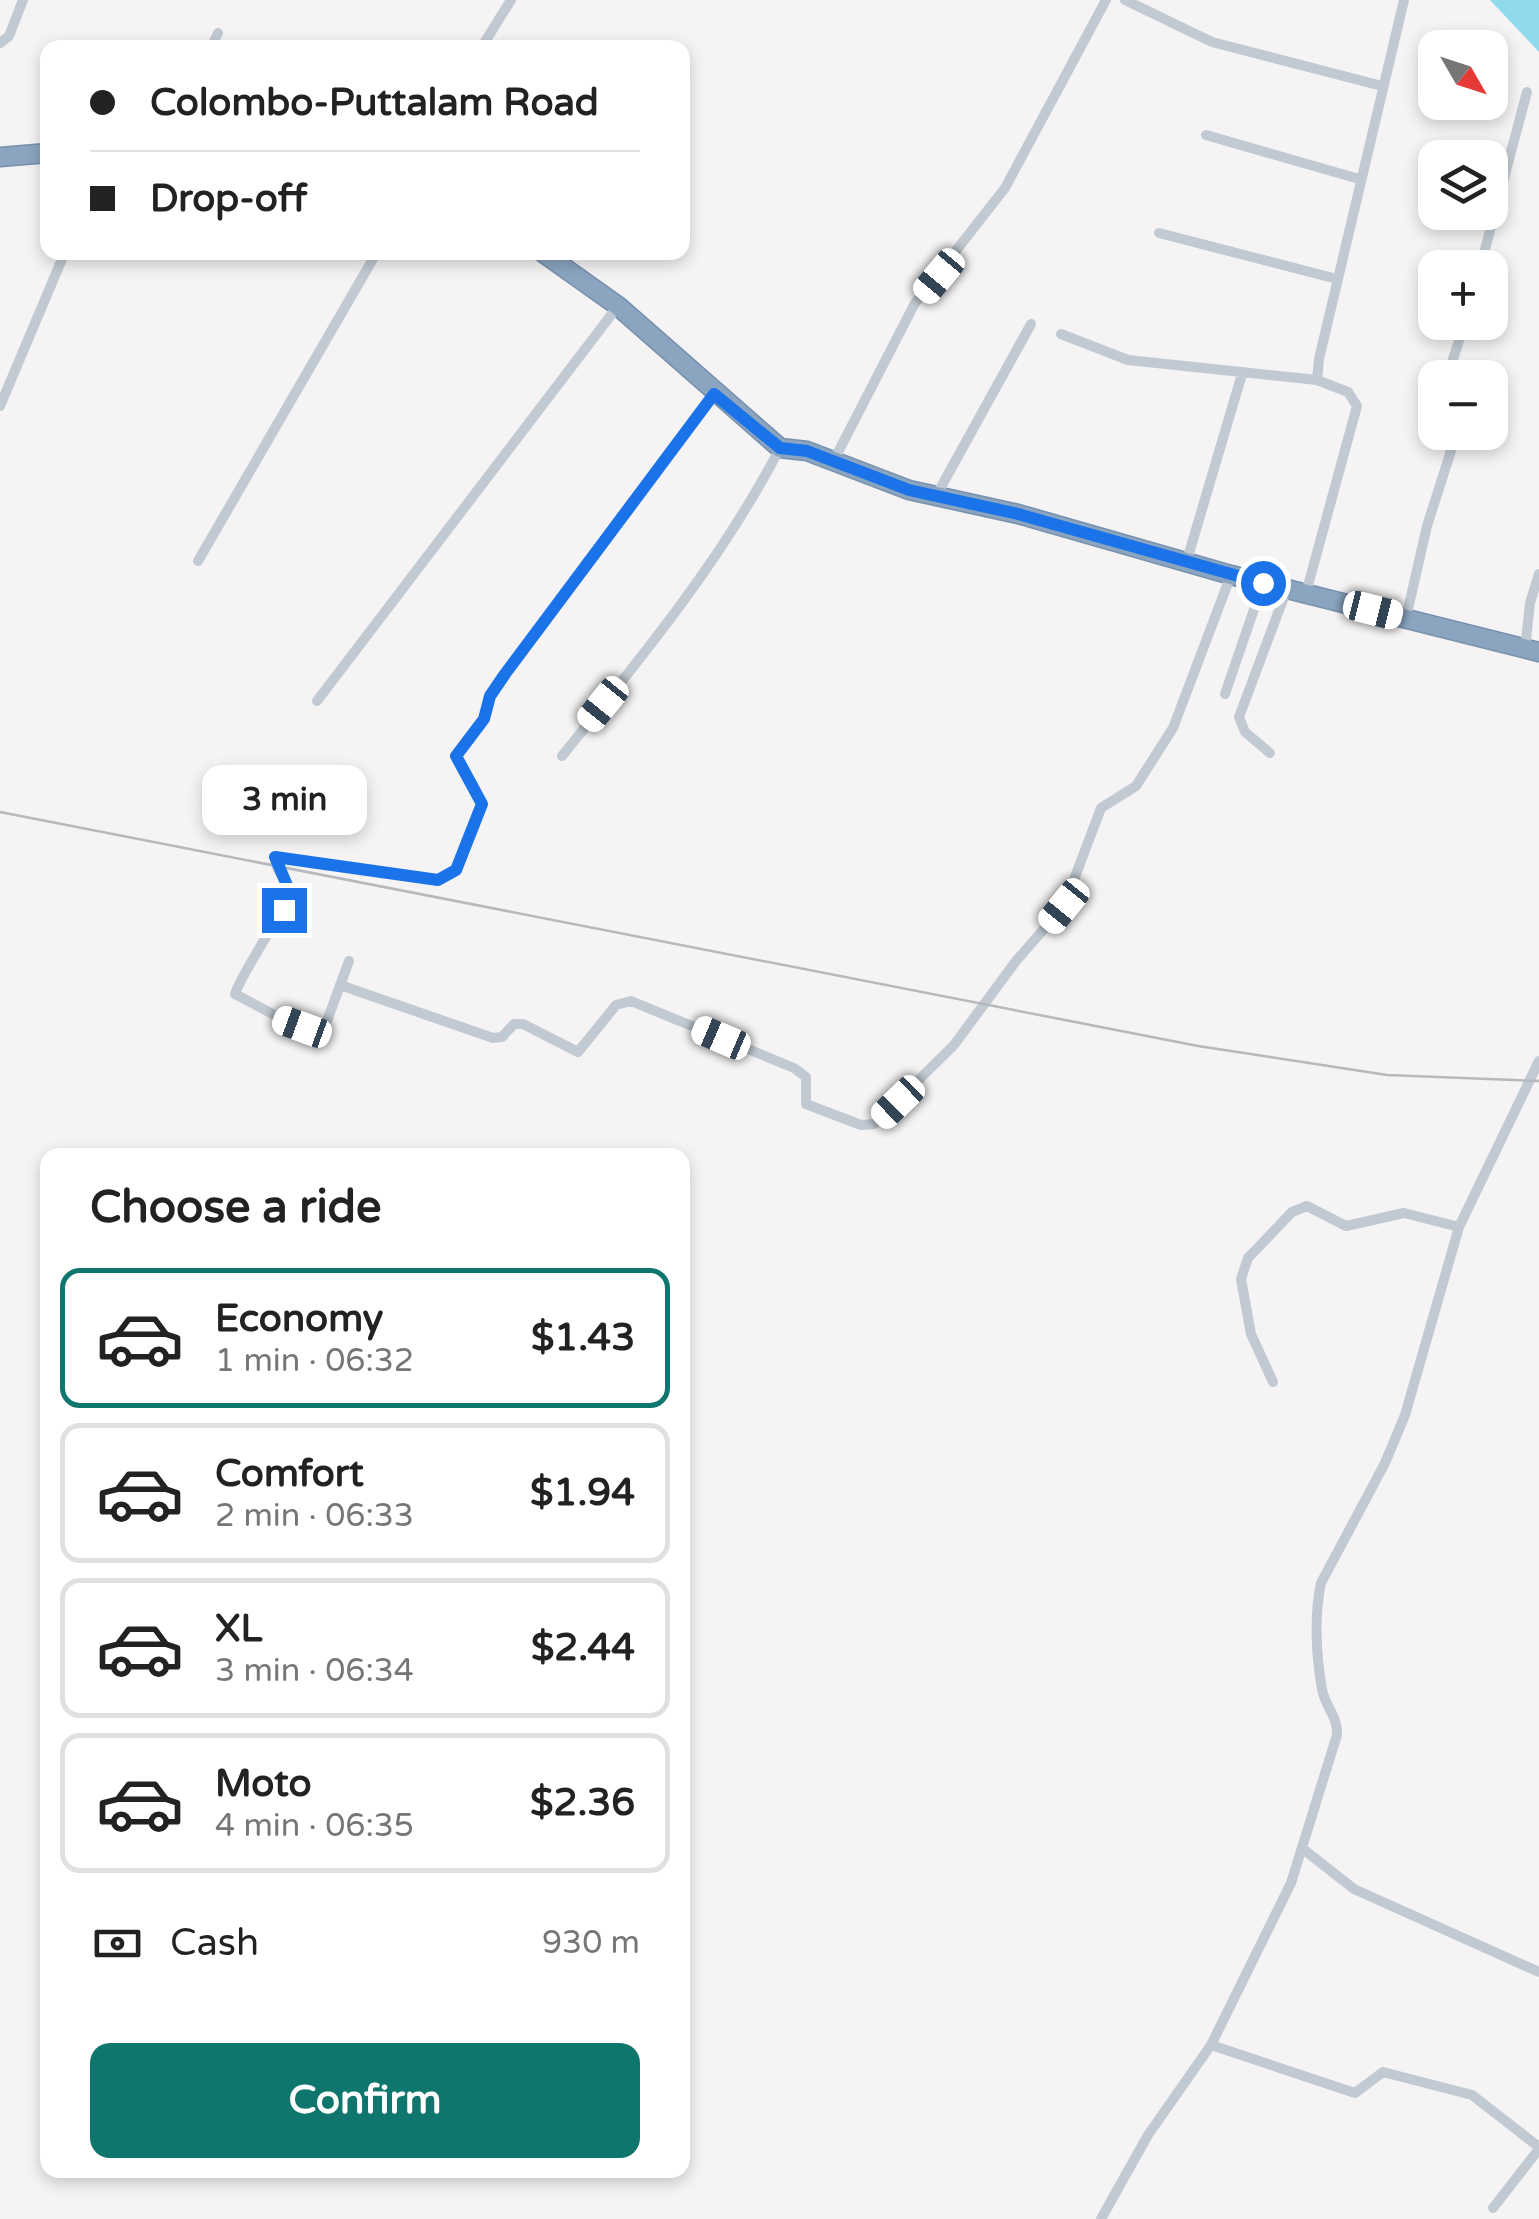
<!DOCTYPE html>
<html lang="en">
<head>
<meta charset="utf-8">
<style>
  body { margin:0; font-family:"Varela Round",sans-serif; background:#f6f6f6; color:#222; height:100vh; display:flex; flex-direction:column; font-size:38px; white-space:nowrap }
  * { box-sizing:border-box; margin:0 }
  p { font-size:32px; color:#767676 }
  .icon { flex:none; width:55px; height:55px; fill:none; stroke:currentColor; stroke-width:2; stroke-linecap:round; stroke-linejoin:round }
  .map { position:relative; flex:1; overflow:hidden }
  .side { position:absolute; left:40px; top:1148px; width:650px; height:1030px; display:flex; flex-direction:column; background:#fff; border-radius:20px; box-shadow:0 5px 15px #0003 }
  .side>* { flex:none }
  .guide { position:absolute; left:40px; top:40px; width:650px; height:220px; border-radius:20px; box-shadow:0 5px 15px #0003; display:grid; align-content:center; height:220px; padding:0 50px; background:#fff }
  .needle { width:65px; rotate:129deg }
  .tools { position:absolute; left:1418px; top:30px; display:grid; gap:20px }
  .tools a { display:grid; place-items:center; width:90px; height:90px; border-radius:20px; background:#fff; box-shadow:0 5px 15px #0003; font-size:50px }
  .end { position:absolute; width:45px; height:45px; margin:-22px; border:12px solid #1a73e8; background:#fff; box-shadow:0 0 0 5px #fff }
  .from { border-radius:50% }
  .bubble { position:absolute; height:70px; border-radius:20px; background:#fff; box-shadow:0 5px 15px #0003; font-size:32px; font-weight:700; line-height:70px; text-align:center }
  .car { position:absolute; width:30px; height:60px; margin:-30px -15px; border-radius:12px; box-shadow:0 0 8px 2px #0007; background:linear-gradient(#fff 24%,#345 0 40%,#fff 0 76%,#345 0 86%,#fff 0) }
  .guide b { display:flex; align-items:center; gap:35px; height:95px; font-size:38px }
  .guide b+b { border-top:2px solid #e0e0e0 }
  .guide i { width:25px; height:25px; background:#222 }
  ul { padding:0; list-style:none }
  li { display:flex; align-items:center; gap:30px; height:140px; margin:0 20px 15px; padding:0 30px; border:5px solid #e0e0e0; border-radius:20px }
  li div { flex:1 }
  li b { display:block; font-size:38px }
  li em { font-style:normal; font-weight:700 }
  li.on { border-color:#0f766e }
  li>.icon { width:90px; height:90px; stroke-width:1.5 }
  h2 { padding:0 50px; font-size:45px; line-height:120px }
  .pay { display:flex; align-items:center; gap:25px; height:110px; padding:0 50px; font-size:38px }
  .pay p { margin-inline-start:auto }
  .button { display:flex; gap:20px; margin-top:auto; padding:20px 50px }
  .button a { flex:1; height:115px; border-radius:20px; background:#0f766e; color:#fff; font-size:40px; font-weight:700; line-height:115px; text-align:center }
  .map>svg:first-child { display:block }
  .water { fill:#90daee }
  .lines { fill:none; stroke-linecap:round; stroke-linejoin:round }
  .highway-casing { stroke:#7690ad; stroke-width:21 }
  .street { stroke:#c1cad2; stroke-width:10 }
  .highway { stroke:#8ba5c1; stroke-width:18 }
  .rail { stroke:#b5b8bd; stroke-width:2.5 }
  .route { stroke:#1a73e8; stroke-width:12 }
</style>
</head>
<body>
<div class="map">
<svg width="1539" height="2219" viewBox="0 0 1539 2219">
  <rect width="100%" height="100%" fill="#f5f3f3"/>
  <path class="water" d="M1490,0H1539V52Z"/>
  <g class="lines">
    <g class="highway-casing">
      <path id="highway" d="M0,157L48,153
        M542,252L618,306L780,448L807,451L909,490L1018,514L1231,575L1539,652"/>
    </g>
    <path class="street" d="M1125,0L1212,42L1382,86
      M0,43L9,36L23,0
      M211,48L218,33
      M481,48L511,0
      M1206,135L1359,179
      M1159,233L1337,279
      M1480,268L1527,92
      M1061,334L1128,360L1317,380
      M1447,378L1465,322
      M0,406L65,252
      M833,462L915,303L1005,188L1106,0
      M936,496L1031,324
      M1187,560L1242,374
      M198,561L377,252
      M1306,593L1357,406L1348,392L1317,380L1319,359L1404,0
      M1406,618L1427,526L1457,432
      M1525,649L1530,603L1539,574
      M1225,694L1263,583
      M317,701L618,306
      M1270,753L1245,732L1239,717L1287,589
      M562,756C640,659 722,560 780,448
      M349,961L327,1021L318,1028L282,1019L235,994C243,970 289,904 289,894C288,880 275,872 275,857L438,880L457,870L482,803L456,756L484,719L490,696L505,674L714,394
      M340,985L493,1038L502,1037L514,1024H523L578,1052L616,1005L631,1001L794,1068L806,1077V1104L861,1125L874,1124L954,1045L1016,961L1064,906L1101,808L1136,786L1173,728L1231,575
      M1273,1382L1251,1334L1241,1279L1248,1258L1292,1212L1307,1206L1346,1226L1404,1213L1459,1227
      M1303,1849L1354,1889L1539,1972
      M1211,2045L1355,2093L1383,2072L1472,2095L1539,2147
      M1493,2208L1539,2149
      M1101,2219L1148,2135L1211,2045L1291,1883L1337,1735C1338,1716 1325,1707 1322,1689C1316,1656 1314,1616 1321,1583L1385,1463L1405,1415L1459,1227L1539,1061"/>
    <use href="#highway" class="highway"/>
    <path class="rail" d="M0,812L1198,1046L1387,1075L1539,1081"/>
  </g>
  <g class="lines">
    <path class="route" d="M284,910L289,890L275,857L438,880L456,870L482,804L456,756L484,719L490,696L505,674L714,394L780,448L807,451L909,490L1018,514L1263,583"/>
  </g>
</svg>
<div class="tools">
<a><svg class="needle" viewBox="-14 -14 28 28"><path d="M0-13l5 13h-10z" fill="#e53935"/><path d="M0 13l5-13h-10z" fill="#767676"/></svg></a>
<a><svg class="icon" aria-label="layers" viewBox="0 0 24 24"><path d="M12 4l9 5-9 5-9-5zM3 14l9 5 9-5"/></svg></a>
<a>+</a>
<a>−</a>
</div>
<i class="end from" style="left:1263px;top:583px"></i>
<i class="end" style="left:284px;top:910px"></i>
<div class="bubble" style="left:202px;top:765px;width:165px">3 min</div>
<i class="car" style="left:939px;top:276px;rotate:220deg"></i>
<i class="car" style="left:1373px;top:610px;rotate:104deg"></i>
<i class="car" style="left:603px;top:704px;rotate:219deg"></i>
<i class="car" style="left:1064px;top:906px;rotate:219deg"></i>
<i class="car" style="left:302px;top:1027px;rotate:290deg"></i>
<i class="car" style="left:721px;top:1038px;rotate:293deg"></i>
<i class="car" style="left:898px;top:1102px;rotate:226deg"></i>
<div class="guide">
<b><i class="from"></i>Colombo-Puttalam Road</b>
<b><i></i>Drop-off</b>
</div>
<section class="side">
<h2>Choose a ride</h2>
<ul>
<li class="on"><svg class="icon" aria-label="car" viewBox="0 0 24 24"><path d="M5 17H2v-5l4-1 3-4h7l3 4 3 1v5h-3M9 17h6M6 11h13"/><circle cx="7" cy="17" r="2"/><circle cx="17" cy="17" r="2"/></svg><div><b>Economy</b><p>1 min · 06:32</p></div><em>$1.43</em></li>
<li><svg class="icon" aria-label="car" viewBox="0 0 24 24"><path d="M5 17H2v-5l4-1 3-4h7l3 4 3 1v5h-3M9 17h6M6 11h13"/><circle cx="7" cy="17" r="2"/><circle cx="17" cy="17" r="2"/></svg><div><b>Comfort</b><p>2 min · 06:33</p></div><em>$1.94</em></li>
<li><svg class="icon" aria-label="car" viewBox="0 0 24 24"><path d="M5 17H2v-5l4-1 3-4h7l3 4 3 1v5h-3M9 17h6M6 11h13"/><circle cx="7" cy="17" r="2"/><circle cx="17" cy="17" r="2"/></svg><div><b>XL</b><p>3 min · 06:34</p></div><em>$2.44</em></li>
<li><svg class="icon" aria-label="car" viewBox="0 0 24 24"><path d="M5 17H2v-5l4-1 3-4h7l3 4 3 1v5h-3M9 17h6M6 11h13"/><circle cx="7" cy="17" r="2"/><circle cx="17" cy="17" r="2"/></svg><div><b>Moto</b><p>4 min · 06:35</p></div><em>$2.36</em></li>
</ul>
<div class="pay"><svg class="icon" aria-label="cash" viewBox="0 0 24 24"><path d="M3 7h18v10H3z"/><circle cx="12" cy="12" r="2"/></svg>Cash<p>930 m</p></div>
<div class="button"><a>Confirm</a></div>
</section>
</div>
</body>
</html>
